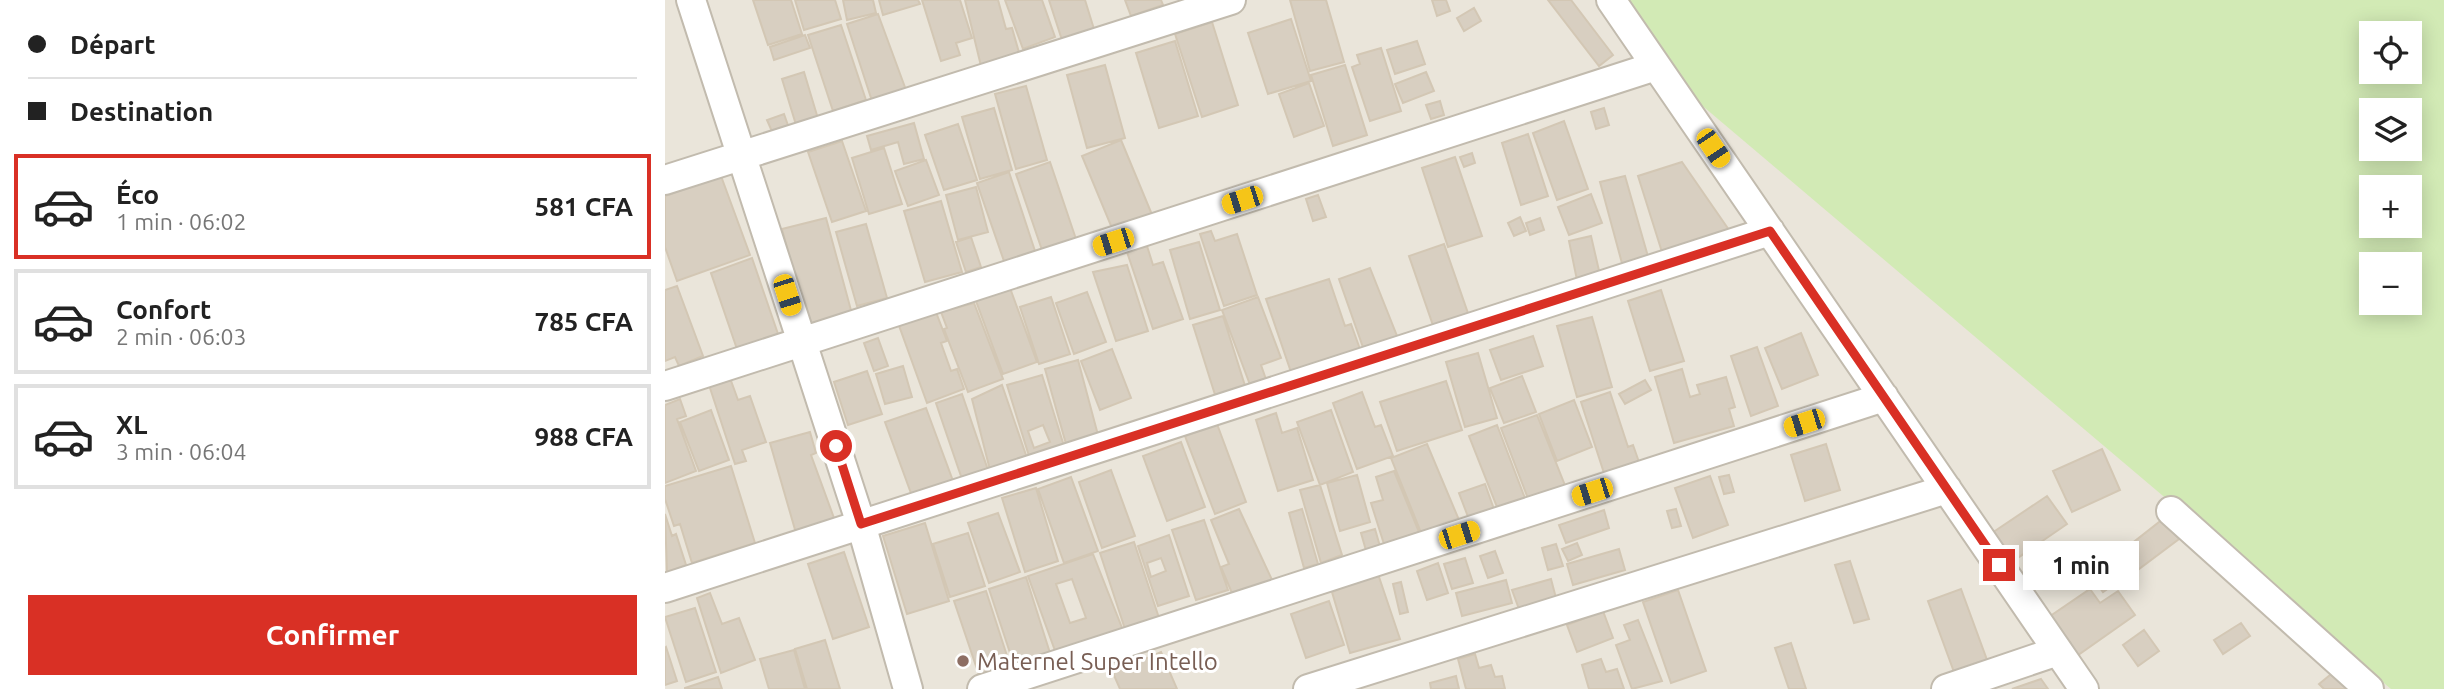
<!DOCTYPE html>
<html lang="fr">
<head>
<meta charset="utf-8">
<style>
  body { margin:0; font-family:Ubuntu,sans-serif; background:#f2f2f2; color:#222; height:100vh; display:flex; flex-direction:column; font-size:26px; white-space:nowrap }
  * { box-sizing:border-box; margin:0 }
  p { font-size:23px; color:#767676 }
  .icon { flex:none; width:38px; height:38px; fill:none; stroke:currentColor; stroke-width:2; stroke-linecap:round; stroke-linejoin:round }
  .map { position:relative; flex:1; overflow:hidden }
  .panel { display:flex; flex-direction:column; background:#fff; width:665px }
  .panel>* { flex:none }
  .guide { display:grid; align-content:center; height:154px; padding:0 28px; background:#fff }
  .controls { position:absolute; left:1694px; top:21px; display:grid; gap:14px }
  .controls a { display:grid; place-items:center; width:63px; height:63px; border-radius:0px; background:#fff; box-shadow:0 4px 18px #0003; font-size:35px }
  .end { position:absolute; width:32px; height:32px; margin:-16px; border:9px solid #d93025; background:#fff; box-shadow:0 0 0 4px #fff }
  .from { border-radius:50% }
  .bubble { position:absolute; height:49px; border-radius:0px; background:#fff; box-shadow:0 4px 18px #0003; font-size:23px; font-weight:700; line-height:49px; text-align:center }
  .car { position:absolute; width:21px; height:42px; margin:-21px -10px; border-radius:9px; box-shadow:0 0 5px 2px #0007; background:linear-gradient(#f5c518 24%,#345 0 40%,#f5c518 0 76%,#345 0 86%,#f5c518 0) }
  .guide b { display:flex; align-items:center; gap:24px; height:66px; font-size:26px }
  .guide b+b { border-top:2px solid #e0e0e0 }
  .guide i { width:18px; height:18px; background:#222 }
  ul { padding:0; list-style:none }
  li { display:flex; align-items:center; gap:21px; height:105px; margin:0 14px 10px; padding:0 14px; border:4px solid #e0e0e0; border-radius:0px }
  li div { flex:1 }
  li b { display:block; font-size:26px }
  li em { font-style:normal; font-weight:700 }
  li.current { border-color:#d93025 }
  li>.icon { width:63px; height:63px; stroke-width:1.5 }
  .button { display:flex; gap:14px; margin-top:auto; padding:14px 28px }
  .button a { flex:1; height:80px; border-radius:0px; background:#d93025; color:#fff; font-size:28px; font-weight:700; line-height:80px; text-align:center }
  main { display:flex; flex:1; min-height:0 }
  .map>svg:first-child { display:block }
  .residential { fill:#eae5da; fill-rule:evenodd }
  .green { fill:#d2eab5; fill-rule:evenodd }
  .building { fill:#d8cfc1; stroke:#d3c7b4; stroke-width:2; fill-rule:evenodd }
  .lines { fill:none; stroke-linecap:round; stroke-linejoin:round }
  .street-casing { stroke:#c2bbae; stroke-width:32 }
  .street { stroke:#fff; stroke-width:28 }
  .route { stroke:#d93025; stroke-width:9 }
  .education-dot { fill:#8d6e63; stroke:#fff; stroke-width:2.5 }
  .labels { text-anchor:middle; dominant-baseline:central; stroke-width:6; stroke-linejoin:round; paint-order:stroke }
  .education-label { font-size:24px; fill:#785e54; stroke:#fff; text-anchor:start }
</style>
</head>
<body>
<main>
<section class="panel">
<div class="guide">
<b><i class="from"></i>Départ</b>
<b><i></i>Destination</b>
</div>
<ul>
<li class="current"><svg class="icon" aria-label="car" viewBox="0 0 24 24"><path d="M5 17H2v-5l4-1 3-4h7l3 4 3 1v5h-3M9 17h6M6 11h13"/><circle cx="7" cy="17" r="2"/><circle cx="17" cy="17" r="2"/></svg><div><b>Éco</b><p>1 min · 06:02</p></div><em>581 CFA</em></li>
<li><svg class="icon" aria-label="car" viewBox="0 0 24 24"><path d="M5 17H2v-5l4-1 3-4h7l3 4 3 1v5h-3M9 17h6M6 11h13"/><circle cx="7" cy="17" r="2"/><circle cx="17" cy="17" r="2"/></svg><div><b>Confort</b><p>2 min · 06:03</p></div><em>785 CFA</em></li>
<li><svg class="icon" aria-label="car" viewBox="0 0 24 24"><path d="M5 17H2v-5l4-1 3-4h7l3 4 3 1v5h-3M9 17h6M6 11h13"/><circle cx="7" cy="17" r="2"/><circle cx="17" cy="17" r="2"/></svg><div><b>XL</b><p>3 min · 06:04</p></div><em>988 CFA</em></li>
</ul>
<div class="button"><a>Confirmer</a></div>
</section>
<div class="map">
<svg width="1779" height="689" viewBox="0 0 1779 689">
  <rect width="100%" height="100%" fill="#f6f3ec"/>
  <path class="residential" d="M0,0H1779V689H0ZM1706,33H1745V72H1706ZM1706,110H1745V149H1706ZM1706,187H1745V226H1706ZM1706,264H1745V303H1706Z"/>
  <path class="green" d="M960,0H1779V689H1726L1001,75ZM1706,33H1745V72H1706ZM1706,110H1745V149H1706ZM1706,187H1745V226H1706ZM1706,264H1745V303H1706Z"/>
  <path class="building" d="M88,0H126L137,34L103,45Z
    M130,0H170L176,19L139,30Z
    M178,0H208L211,13L182,20Z
    M214,0H253L255,4L218,15Z
    M257,0H295L307,38L291,43L295,55L276,61Z
    M300,0H333L341,29L347,28L355,56L316,66Z
    M340,0H377L390,37L358,49Z
    M384,0H420L429,29L397,40Z
    M460,0H496L498,5L466,16Z
    M625,0H661L679,62L645,71Z
    M767,0H781L785,11L772,16Z
    M883,0H906L948,55L934,66Z
    M809,8L816,21L799,31L792,18Z
    M213,14L241,90L207,101L182,24Z
    M626,19L646,81L603,94L583,33Z
    M547,22L573,105L537,117L510,34Z
    M176,25L201,100L168,111L143,35Z
    M140,35L145,48L109,60L105,47Z
    M510,41L533,116L494,128L471,53Z
    M752,41L760,64L730,74L722,50Z
    M716,48L736,111L705,121L687,67L695,64L692,55Z
    M440,65L460,138L422,148L402,75Z
    M680,65L702,135L668,146L646,75Z
    M139,72L154,122L132,128L117,79Z
    M761,72L769,91L738,103L730,84Z
    M644,83L659,126L629,137L614,94Z
    M361,86L382,160L351,169L330,94Z
    M775,101L779,115L766,119L761,105Z
    M329,108L347,170L315,179L297,117Z
    M939,108L944,125L931,129L926,112Z
    M119,114L125,131L109,136L102,120Z
    M899,121L923,189L892,200L868,133Z
    M249,123L259,159L239,164L233,142L206,150L202,136Z
    M293,124L312,180L279,190L260,135Z
    M863,134L883,196L856,205L837,143Z
    M456,140L488,217L449,233L417,156Z
    M177,141L201,211L167,222L143,152Z
    M219,148L237,204L204,214L187,158Z
    M807,153L810,163L799,167L795,157Z
    M790,157L817,236L783,247L757,168Z
    M261,160L274,195L243,206L230,171Z
    M385,162L411,239L377,250L351,174Z
    M1017,162L1064,230L997,252L973,176Z
    M344,172L371,254L340,264L312,183Z
    M56,176L85,255L12,281L0,247V196Z
    M960,176L984,260L958,267L935,182Z
    M311,187L323,232L293,240L281,195Z
    M926,194L937,223L904,235L893,207Z
    M653,195L661,217L648,221L641,199Z
    M276,201L297,272L260,282L239,211Z
    M855,217L861,231L849,236L843,223Z
    M161,218L187,314L143,326L117,229Z
    M875,218L879,230L865,235L861,223Z
    M201,224L222,298L192,306L171,232Z
    M546,231L550,241L572,234L592,295L559,306L535,234Z
    M926,236L935,275L912,280L904,241Z
    M306,237L316,267L301,272L291,242Z
    M534,242L555,310L525,319L505,250Z
    M779,244L806,322L771,334L744,256Z
    M482,246L488,265L498,262L518,319L488,329L462,252Z
    M87,258L114,337L73,352L46,273Z
    M462,265L483,331L451,341L428,272Z
    M705,268L734,341L700,353L674,279Z
    M664,279L680,326L686,324L696,352L627,375L601,299Z
    M12,286L38,356L14,366L10,357L0,361V290Z
    M345,288L372,362L338,374L311,301Z
    M996,290L1019,361L985,371L963,301Z
    M422,292L441,342L409,354L391,303Z
    M386,297L405,354L374,364L355,307Z
    M593,297L616,358L596,365L603,385L587,390L557,310Z
    M309,303L338,379L303,392L279,329L282,328L276,312Z
    M269,307L282,341L276,343L286,371L292,369L299,389L262,403L232,320Z
    M558,316L582,392L552,401L528,325Z
    M927,317L947,387L912,397L892,326Z
    M1136,333L1153,375L1117,389L1100,348Z
    M868,336L878,366L836,380L825,350Z
    M213,338L223,366L209,371L199,343Z
    M1092,347L1113,406L1086,416L1066,356Z
    M447,349L466,398L435,410L416,361Z
    M813,353L832,418L800,427L781,362Z
    M413,360L433,435L401,444L380,369Z
    M238,366L247,397L220,404L211,374Z
    M1017,369L1025,397L1035,394L1032,385L1061,377L1070,407L1064,409L1069,426L1009,443L990,377Z
    M202,371L217,414L183,425L169,382Z
    M377,375L399,446L364,456L342,385ZM378,425L385,442L369,448L363,431Z
    M857,376L871,412L839,423L825,388Z
    M65,378L73,400L85,396L101,442L77,450L81,461L70,464L44,385Z
    M980,380L986,390L960,404L954,394Z
    M781,381L797,430L732,451L715,402Z
    M337,385L362,458L325,470L307,399Z
    M697,392L710,427L716,425L728,456L692,469L668,403Z
    M945,392L963,447L968,445L974,462L939,473L916,402Z
    M297,394L324,473L298,482L271,403Z
    M15,399L21,416L12,419L31,471L0,483V405Z
    M909,400L927,447L892,461L874,414Z
    M261,408L288,481L247,496L220,422Z
    M46,410L64,460L34,471L15,422Z
    M666,410L688,472L655,485L632,422Z
    M611,413L617,433L632,428L648,480L613,491L591,420Z
    M872,415L901,488L864,501L836,428Z
    M552,424L581,502L550,514L520,436Z
    M832,425L861,501L834,512L804,436Z
    M145,432L151,453L146,455L173,529L133,540L105,443Z
    M516,442L540,507L502,521L478,456Z
    M762,444L794,520L757,535L726,458Z
    M1161,444L1175,490L1140,501L1126,455Z
    M1437,449L1455,490L1407,512L1388,471Z
    M66,466L90,543L27,563L15,524L9,526L0,499V486Z
    M446,470L470,536L437,548L414,482Z
    M729,471L754,532L719,544L706,503L718,500L711,477Z
    M692,475L705,522L675,531L662,483Z
    M1064,475L1069,492L1059,494L1054,477Z
    M1045,476L1063,525L1028,538L1010,488Z
    M406,477L433,551L399,563L373,489Z
    M820,484L830,512L805,522L794,493Z
    M655,485L677,555L656,563L635,490Z
    M371,488L393,561L360,572L337,498Z
    M1382,496L1402,524L1344,564L1324,535Z
    M574,509L608,582L569,598L556,567L564,564L546,520Z
    M637,509L653,564L639,568L624,513Z
    M1011,509L1016,526L1007,528L1002,511Z
    M939,510L944,528L901,543L894,525Z
    M333,513L355,572L324,583L303,523Z
    M0,514L7,536L11,534L21,565L2,572Z
    M1498,519L1514,539L1462,578L1447,559Z
    M539,520L563,590L531,600L507,530Z
    M260,523L284,601L242,614L218,536Z
    M710,529L716,550L702,554L696,533Z
    M303,533L320,586L285,597L268,544Z
    M504,535L524,596L493,606L473,546ZM496,558L501,571L486,577L482,563Z
    M469,542L495,621L461,632L435,553Z
    M912,543L917,555L903,561L897,549Z
    M891,544L898,566L883,570L877,548Z
    M954,549L960,570L908,585L902,564Z
    M830,551L838,573L823,578L815,556Z
    M179,552L204,627L168,639L143,564Z
    M428,554L459,633L393,659L363,576ZM407,579L421,618L405,623L391,584Z
    M800,558L808,583L787,589L779,564Z
    M1185,561L1204,619L1189,623L1170,565Z
    M1436,561L1451,583L1438,592L1423,571Z
    M773,563L783,593L762,600L752,571Z
    M713,574L735,639L685,653L667,592Z
    M361,577L385,653L349,665L324,589Z
    M886,579L891,598L854,609L847,590Z
    M841,580L847,603L797,616L791,593Z
    M736,582L743,612L735,614L728,584Z
    M1296,589L1322,660L1289,672L1263,601Z
    M1425,589L1435,603L1453,591L1470,615L1406,660L1378,621Z
    M1013,590L1041,671L1006,683L978,602Z
    M321,591L345,665L314,675L289,601Z
    M45,593L57,624L74,618L90,660L56,673L32,598Z
    M664,601L679,645L641,658L626,614Z
    M30,608L51,672L21,682L0,617Z
    M938,611L948,638L912,652L902,625Z
    M973,620L997,681L967,689L951,645L965,640L959,625Z
    M1576,623L1585,636L1558,654L1549,640Z
    M1479,630L1494,651L1473,666L1458,645Z
    M160,640L175,689H142L130,649Z
    M1126,643L1141,689H1124L1110,648Z
    M1,647L12,681L0,685V648Z
    M129,650L140,689H104L95,659Z
    M496,652L512,689H455L448,673Z
    M810,654L814,668L826,665L830,677L837,676L840,689H801L793,659Z
    M936,659L941,672L952,669L959,689H924L917,665Z
    M1670,671L1685,689H1659L1654,684Z
    M791,676L794,689H766L765,683Z
    M53,677L57,689H20V688Z
    M1376,679L1383,689H1347Z"/>
  <g class="lines">
    <g class="street-casing">
      <path id="street" d="M26,0L196,524L243,689
        M946,0L1419,689
        M0,180L566,0
        M0,386L991,66
        M1506,511L1704,689
        M0,588L1105,231
        M317,689L1219,397
        M643,689L1282,489
        M1281,689L1393,651"/>
    </g>
    <use href="#street" class="street"/>
  </g>
  <g class="lines">
    <path class="route" d="M171,446L196,524L1105,231L1334,565"/>
  </g>
  <circle class="education-dot" cx="298" cy="661" r="7"/>
  <g class="labels">
    <g class="education-label">
      <text x="312" y="661">Maternel Super Intello</text>
    </g>
  </g>
</svg>
<div class="controls">
<a><svg class="icon" aria-label="locate" viewBox="0 0 24 24"><circle cx="12" cy="12" r="6"/><path d="M12 2v4M12 18v4M2 12h4M18 12h4"/></svg></a>
<a><svg class="icon" aria-label="layers" viewBox="0 0 24 24"><path d="M12 4l9 5-9 5-9-5zM3 14l9 5 9-5"/></svg></a>
<a>+</a>
<a>−</a>
</div>
<i class="end from" style="left:171px;top:446px"></i>
<i class="end" style="left:1334px;top:565px"></i>
<div class="bubble" style="left:1358px;top:541px;width:116px">1 min</div>
<i class="car" style="left:1048px;top:148px;rotate:146deg"></i>
<i class="car" style="left:577px;top:200px;rotate:252deg"></i>
<i class="car" style="left:448px;top:242px;rotate:252deg"></i>
<i class="car" style="left:122px;top:295px;rotate:162deg"></i>
<i class="car" style="left:1139px;top:423px;rotate:252deg"></i>
<i class="car" style="left:927px;top:492px;rotate:252deg"></i>
<i class="car" style="left:794px;top:535px;rotate:72deg"></i>
</div>
</main>
</body>
</html>
